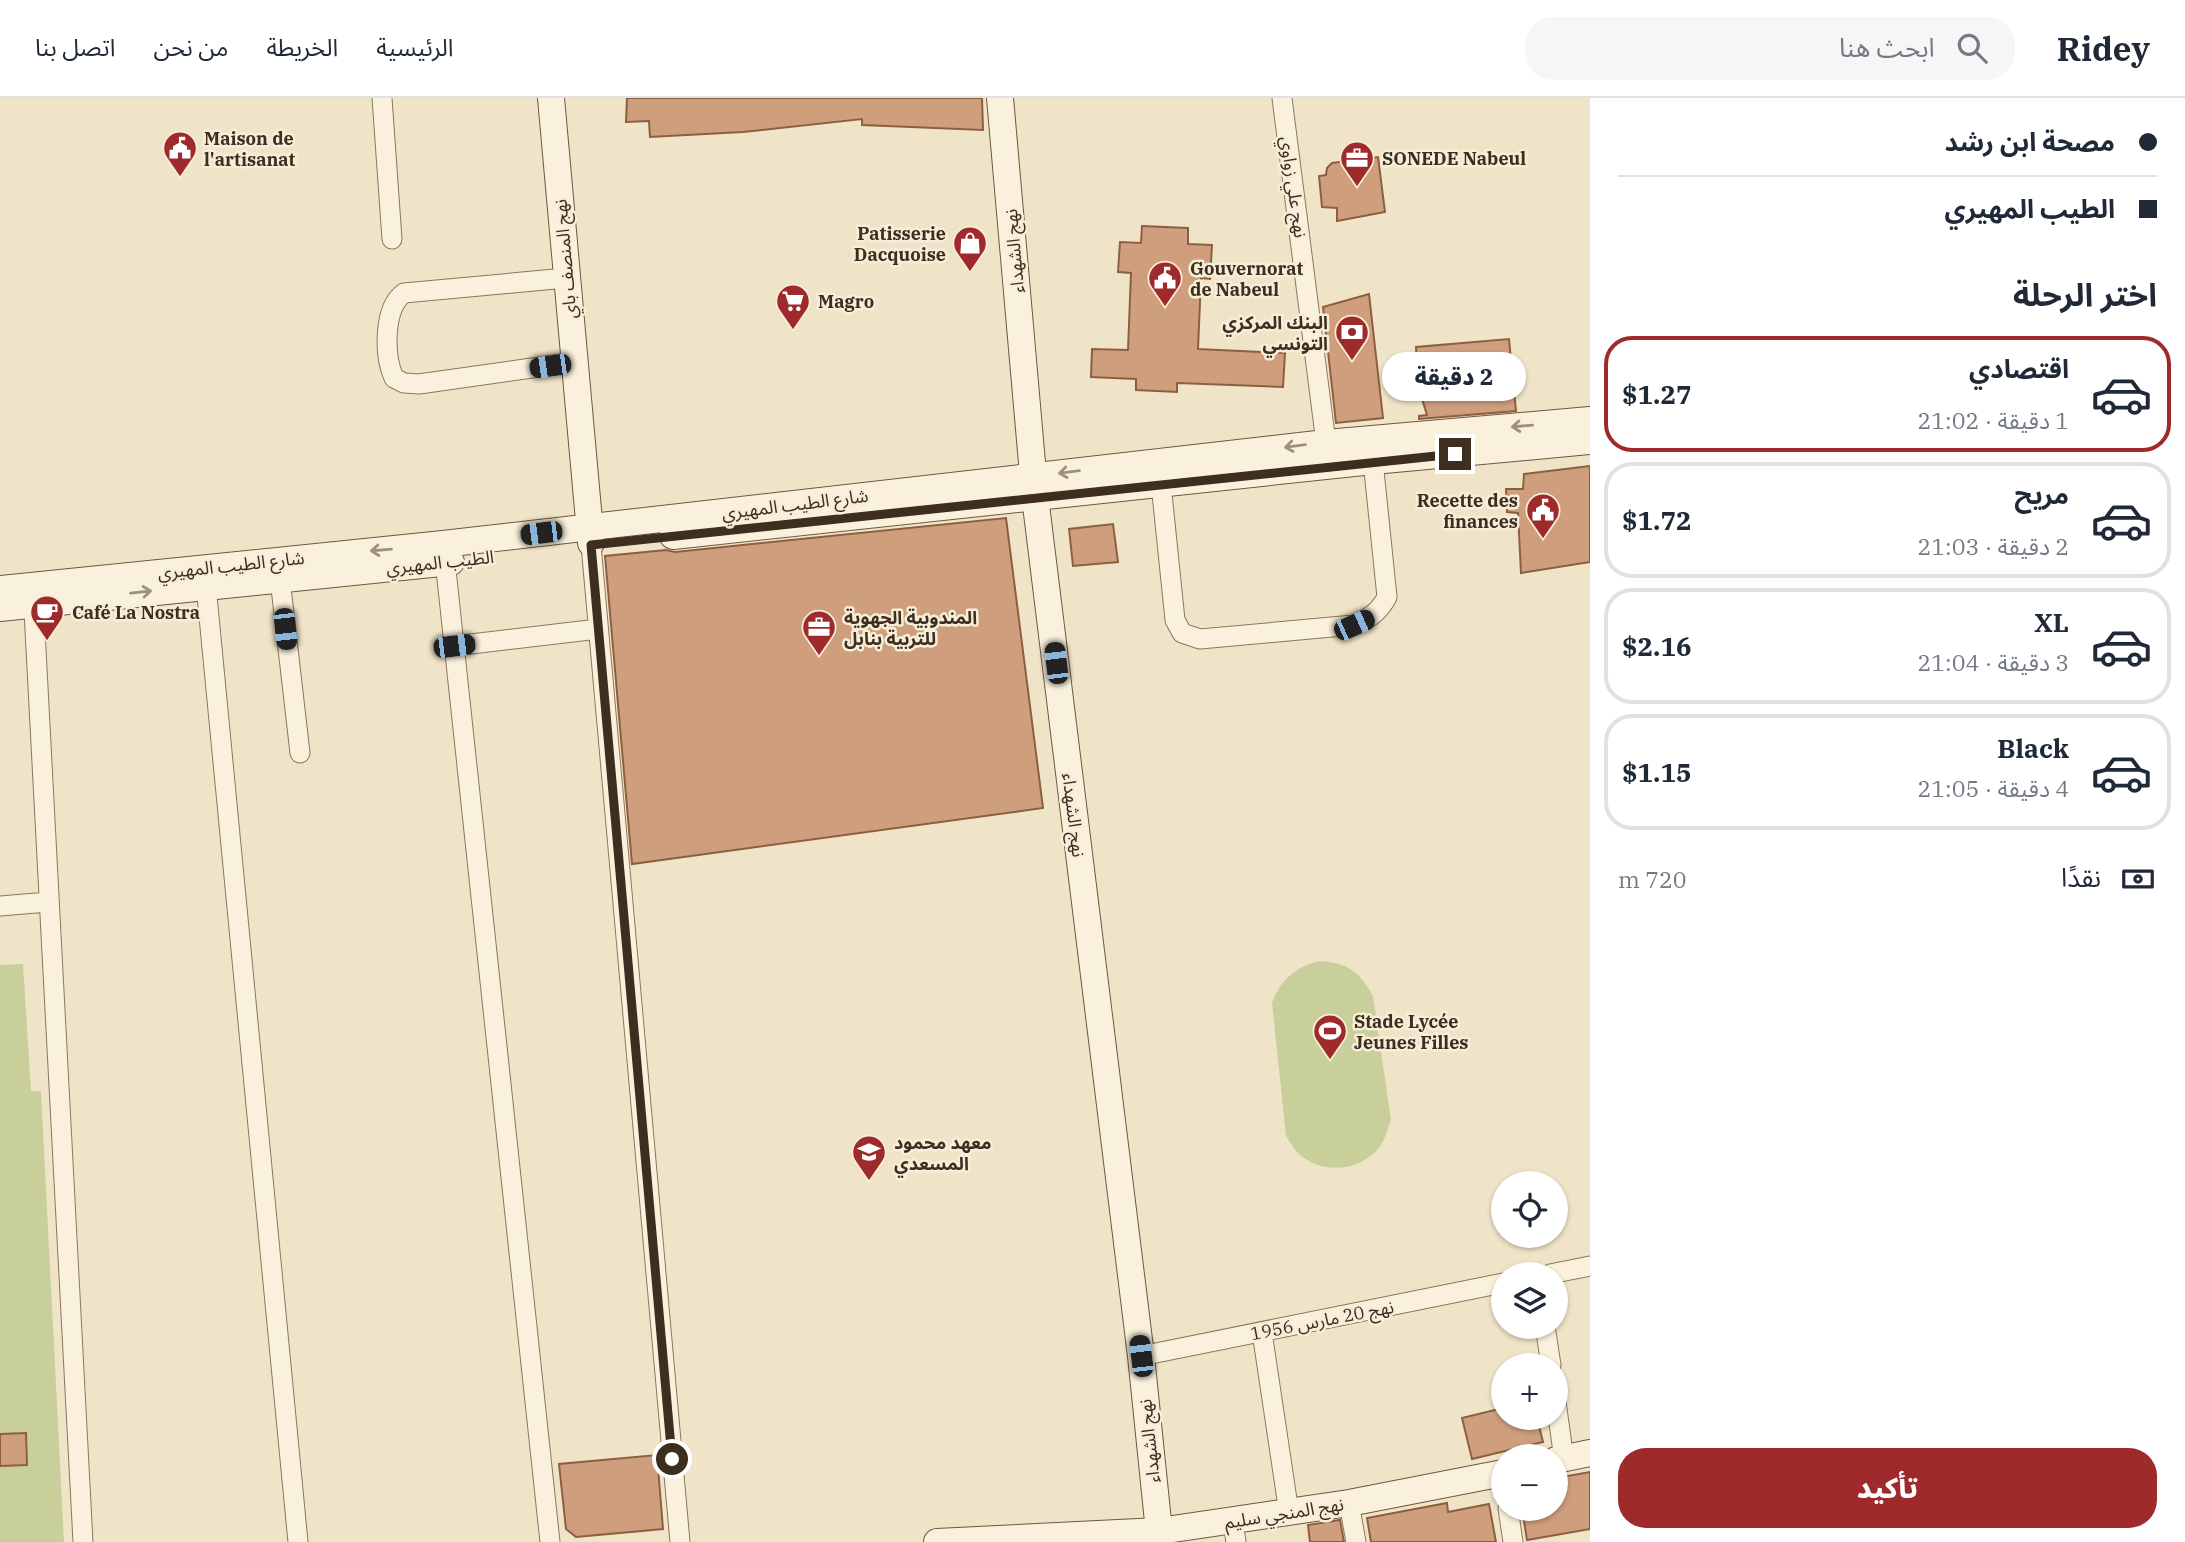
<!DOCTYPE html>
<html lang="ar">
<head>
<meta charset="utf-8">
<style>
  body { margin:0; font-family:"IBM Plex Serif","Noto Sans Arabic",serif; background:#f6f6f7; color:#1f2937; direction:rtl; height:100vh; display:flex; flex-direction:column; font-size:26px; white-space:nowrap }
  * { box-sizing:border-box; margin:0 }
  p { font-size:23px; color:#747a83 }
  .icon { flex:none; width:38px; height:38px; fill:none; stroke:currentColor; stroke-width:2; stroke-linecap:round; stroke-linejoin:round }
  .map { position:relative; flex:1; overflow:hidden; direction:ltr }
  .drawer { display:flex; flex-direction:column; background:#fff; width:595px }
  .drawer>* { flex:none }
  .hud { display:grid; align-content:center; height:154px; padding:0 28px; background:#fff }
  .tools { position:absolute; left:1491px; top:1073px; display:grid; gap:14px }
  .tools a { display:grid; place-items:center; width:77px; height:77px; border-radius:50%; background:#fff; box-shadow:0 2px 5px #0004; font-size:35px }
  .end { position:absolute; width:32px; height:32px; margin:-16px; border:9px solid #3d2e20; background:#fff; box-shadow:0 0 0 4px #fff }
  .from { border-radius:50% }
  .bubble { position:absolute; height:49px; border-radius:24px; background:#fff; box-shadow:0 2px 5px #0004; font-size:23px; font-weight:800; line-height:49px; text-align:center; direction:rtl }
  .car { position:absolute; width:21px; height:42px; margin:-21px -10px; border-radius:9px; box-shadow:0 0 5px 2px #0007; background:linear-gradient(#222 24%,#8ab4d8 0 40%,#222 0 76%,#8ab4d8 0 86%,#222 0) }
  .hud b { display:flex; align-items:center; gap:24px; height:66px; font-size:26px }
  .hud b+b { border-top:2px solid #e0e1e3 }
  .hud i { width:18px; height:18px; background:#1f2937 }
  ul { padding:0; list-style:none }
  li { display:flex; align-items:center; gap:21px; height:116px; margin:0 14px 10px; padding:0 14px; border:4px solid #e0e1e3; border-radius:28px }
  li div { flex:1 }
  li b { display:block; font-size:26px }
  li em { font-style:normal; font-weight:800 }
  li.current { border-color:#9e2a2b }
  li>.icon { width:63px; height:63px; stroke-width:1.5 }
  h2 { padding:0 28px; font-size:32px; line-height:84px }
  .pay { display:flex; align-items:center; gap:18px; height:77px; padding:0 28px; font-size:26px }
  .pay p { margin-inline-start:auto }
  .cta { display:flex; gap:14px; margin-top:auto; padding:14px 28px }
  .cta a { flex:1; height:80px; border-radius:28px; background:#9e2a2b; color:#fff; font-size:28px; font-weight:800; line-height:80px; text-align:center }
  header { display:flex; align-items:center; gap:42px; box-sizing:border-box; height:98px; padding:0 35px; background:#fff; border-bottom:2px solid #e0e1e3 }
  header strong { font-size:33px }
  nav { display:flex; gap:38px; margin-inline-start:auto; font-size:24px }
  .search { width:490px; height:63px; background:#f6f6f7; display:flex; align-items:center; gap:18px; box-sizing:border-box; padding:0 24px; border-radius:28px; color:#747a83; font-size:26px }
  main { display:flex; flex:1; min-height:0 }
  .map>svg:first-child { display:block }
  .green { fill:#c9cf9b }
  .building { fill:#cf9f7d; stroke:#8d5f41; stroke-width:2 }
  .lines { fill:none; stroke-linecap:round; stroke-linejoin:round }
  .street-casing { stroke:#8d765c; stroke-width:21 }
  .secondary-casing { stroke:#6f573f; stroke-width:28 }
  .street { stroke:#faf1dc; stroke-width:19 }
  .secondary { stroke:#faf1dc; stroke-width:26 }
  .oneway { stroke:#9c907e }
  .route { stroke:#3d2e20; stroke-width:9 }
  .labels { text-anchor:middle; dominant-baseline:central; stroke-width:5; stroke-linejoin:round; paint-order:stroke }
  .poi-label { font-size:18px; font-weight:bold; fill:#3d2e20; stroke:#f7eed8; text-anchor:start }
  .street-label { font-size:18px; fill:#3d2e20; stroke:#f7eed8 }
</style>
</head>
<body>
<header>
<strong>Ridey</strong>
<div class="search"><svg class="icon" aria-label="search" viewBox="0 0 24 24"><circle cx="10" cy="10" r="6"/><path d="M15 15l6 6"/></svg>ابحث هنا</div>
<nav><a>الرئيسية</a><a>الخريطة</a><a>من نحن</a><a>اتصل بنا</a></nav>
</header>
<main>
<section class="drawer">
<div class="hud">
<b><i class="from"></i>مصحة ابن رشد</b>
<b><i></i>الطيب المهيري</b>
</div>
<h2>اختر الرحلة</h2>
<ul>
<li class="current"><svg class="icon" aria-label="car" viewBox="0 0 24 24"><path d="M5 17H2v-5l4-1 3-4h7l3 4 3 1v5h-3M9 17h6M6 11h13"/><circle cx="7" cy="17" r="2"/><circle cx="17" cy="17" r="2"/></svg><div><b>اقتصادي</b><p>1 دقيقة · 21:02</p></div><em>$1.27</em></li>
<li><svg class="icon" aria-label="car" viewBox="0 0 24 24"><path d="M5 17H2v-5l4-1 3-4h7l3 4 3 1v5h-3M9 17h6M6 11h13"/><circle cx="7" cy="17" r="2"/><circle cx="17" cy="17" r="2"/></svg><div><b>مريح</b><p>2 دقيقة · 21:03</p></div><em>$1.72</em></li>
<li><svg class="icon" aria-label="car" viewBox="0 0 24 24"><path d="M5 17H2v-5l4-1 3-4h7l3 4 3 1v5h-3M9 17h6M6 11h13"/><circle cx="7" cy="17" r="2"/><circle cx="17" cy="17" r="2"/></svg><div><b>XL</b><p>3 دقيقة · 21:04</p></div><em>$2.16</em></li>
<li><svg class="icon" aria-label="car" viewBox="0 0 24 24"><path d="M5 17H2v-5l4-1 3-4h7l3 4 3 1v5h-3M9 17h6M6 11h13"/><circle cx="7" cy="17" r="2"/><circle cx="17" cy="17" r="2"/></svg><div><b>Black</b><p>4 دقيقة · 21:05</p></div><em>$1.15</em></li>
</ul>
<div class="pay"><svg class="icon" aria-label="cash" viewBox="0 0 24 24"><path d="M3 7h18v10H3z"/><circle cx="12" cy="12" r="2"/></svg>نقدًا<p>720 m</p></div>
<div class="cta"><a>تأكيد</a></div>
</section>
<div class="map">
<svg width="1590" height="1444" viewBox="0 0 1590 1444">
  <rect width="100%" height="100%" fill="#f0e4c8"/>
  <path class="green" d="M1318,863C1347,864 1359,873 1373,898L1391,1022C1387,1033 1385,1043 1377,1052C1357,1074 1321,1076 1299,1056C1294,1051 1290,1044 1286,1038L1272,905C1281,881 1294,871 1318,863Z
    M23,866L31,993H41L64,1444H0V867Z"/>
  <path class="building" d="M627,0H982L983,32L862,27V21L743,34L650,39L649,23L626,24Z
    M1378,59L1385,114L1337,123V110L1322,109L1319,78L1326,77L1327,70L1332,65Z
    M1142,128L1188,130V146L1212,147L1210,181L1201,180L1198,251L1285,255L1283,289L1177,285V294L1136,292V281L1091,279L1092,251L1128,252L1131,175L1118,174L1120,144L1141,145Z
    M1369,196L1383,320L1336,325L1323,209Z
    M1509,241L1516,313L1419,321V318L1427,317L1418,288L1416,249Z
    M1590,368V464L1521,475L1518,415L1507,414L1506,391H1523L1524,376Z
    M1006,420L1043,710L632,766L605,458L666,452L675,454Z
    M1113,426L1118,464L1073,468L1069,431Z
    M1503,1310V1320H1537L1543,1344L1472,1361L1462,1320Z
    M26,1335L27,1367L0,1368V1336Z
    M657,1357L663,1431L576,1439L566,1431L559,1366Z
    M1590,1374V1431L1527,1442L1522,1410H1556V1380Z
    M1447,1405L1448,1414L1489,1406L1496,1444H1371L1367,1420Z
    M1340,1422L1344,1444H1310L1308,1427Z"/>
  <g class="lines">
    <g class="street-casing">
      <path id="street" d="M382,0L392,141
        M1282,0L1326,345
        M566,180L404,195C383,210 384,258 394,280L404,285L419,286L574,264
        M1161,386L1175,522L1182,535L1200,541L1354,527C1370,520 1379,514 1387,499L1373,363
        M591,447L680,1444
        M444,453L550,1444
        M205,477L298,1444
        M280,481L300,655
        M33,494L83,1444
        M454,548L598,531
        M0,808L48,804
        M1550,1176L1590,1168
        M1545,1228L1551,1267
        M1262,1234L1289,1415
        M1141,1258L1503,1185
        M1556,1304L1564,1361
        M1349,1405L1356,1444
        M1508,1410L1513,1444
        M1233,1424L1236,1444"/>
    </g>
    <g class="secondary-casing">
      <path id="secondary" d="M551,0L591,445
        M1000,0L1035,399L1141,1258L1159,1433
        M673,438L1373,363L1590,343
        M0,491L443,446L1326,345L1590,322
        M0,510L451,464
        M1556,1362L1590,1355
        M937,1444L1159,1433L1349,1405L1503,1375"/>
    </g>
    <use href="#street" class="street"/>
    <use href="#secondary" class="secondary"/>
  </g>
  <defs><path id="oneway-shaft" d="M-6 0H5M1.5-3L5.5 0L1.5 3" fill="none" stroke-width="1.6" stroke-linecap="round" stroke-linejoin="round" transform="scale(1.75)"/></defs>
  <g class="oneway">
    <use href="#oneway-shaft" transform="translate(1522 328) rotate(175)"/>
    <use href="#oneway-shaft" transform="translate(1295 348) rotate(173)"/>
    <use href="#oneway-shaft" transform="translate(1069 374) rotate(173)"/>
    <use href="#oneway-shaft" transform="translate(381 452) rotate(175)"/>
    <use href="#oneway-shaft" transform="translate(141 494) rotate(-6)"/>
  </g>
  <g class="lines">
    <path class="route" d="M672,1361L591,447L1455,356"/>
  </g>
  <defs>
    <g id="civic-pin" transform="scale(1.75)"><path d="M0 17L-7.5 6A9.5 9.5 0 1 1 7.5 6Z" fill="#9e2a2b" stroke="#f7eed8"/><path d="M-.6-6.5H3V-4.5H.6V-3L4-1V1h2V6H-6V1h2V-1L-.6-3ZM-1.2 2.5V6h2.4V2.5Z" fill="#fff"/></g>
    <g id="office-pin" transform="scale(1.75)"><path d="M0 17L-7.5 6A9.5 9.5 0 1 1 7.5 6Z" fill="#9e2a2b" stroke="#f7eed8"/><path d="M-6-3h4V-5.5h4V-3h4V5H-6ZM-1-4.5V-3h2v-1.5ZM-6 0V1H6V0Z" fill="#fff"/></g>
    <g id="shop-pin" transform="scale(1.75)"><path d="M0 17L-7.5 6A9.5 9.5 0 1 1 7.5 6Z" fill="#9e2a2b" stroke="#f7eed8"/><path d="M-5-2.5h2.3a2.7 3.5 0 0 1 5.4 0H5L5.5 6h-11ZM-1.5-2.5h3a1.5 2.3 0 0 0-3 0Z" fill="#fff"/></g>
    <g id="supermarket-pin" transform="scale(1.75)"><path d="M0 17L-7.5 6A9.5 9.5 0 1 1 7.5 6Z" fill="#9e2a2b" stroke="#f7eed8"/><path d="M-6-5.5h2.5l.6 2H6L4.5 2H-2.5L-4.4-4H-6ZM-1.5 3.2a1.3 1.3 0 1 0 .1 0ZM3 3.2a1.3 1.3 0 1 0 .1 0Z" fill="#fff"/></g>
    <g id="bank-pin" transform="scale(1.75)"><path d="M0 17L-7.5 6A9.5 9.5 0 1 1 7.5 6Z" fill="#9e2a2b" stroke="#f7eed8"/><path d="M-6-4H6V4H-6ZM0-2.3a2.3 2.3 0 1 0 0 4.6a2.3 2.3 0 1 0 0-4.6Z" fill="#fff"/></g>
    <g id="cafe-pin" transform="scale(1.75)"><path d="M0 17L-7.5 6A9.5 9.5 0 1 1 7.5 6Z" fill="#9e2a2b" stroke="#f7eed8"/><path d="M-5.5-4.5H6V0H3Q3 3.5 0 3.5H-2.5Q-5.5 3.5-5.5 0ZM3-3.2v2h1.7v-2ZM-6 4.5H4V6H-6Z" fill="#fff"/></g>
    <g id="stadium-pin" transform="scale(1.75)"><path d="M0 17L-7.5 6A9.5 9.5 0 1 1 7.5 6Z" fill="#9e2a2b" stroke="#f7eed8"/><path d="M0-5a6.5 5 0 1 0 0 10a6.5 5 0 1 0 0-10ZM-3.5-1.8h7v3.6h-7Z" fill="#fff"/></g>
    <g id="school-pin" transform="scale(1.75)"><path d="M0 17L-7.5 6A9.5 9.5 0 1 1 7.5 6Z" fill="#9e2a2b" stroke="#f7eed8"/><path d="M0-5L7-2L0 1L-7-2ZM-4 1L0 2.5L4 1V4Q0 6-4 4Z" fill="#fff"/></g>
  </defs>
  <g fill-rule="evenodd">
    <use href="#civic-pin" x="180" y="50"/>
    <use href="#office-pin" x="1357" y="60"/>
    <use href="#shop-pin" x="970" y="145"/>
    <use href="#civic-pin" x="1165" y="180"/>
    <use href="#supermarket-pin" x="793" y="203"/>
    <use href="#bank-pin" x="1352" y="234"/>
    <use href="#civic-pin" x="1543" y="412"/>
    <use href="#cafe-pin" x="47" y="514"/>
    <use href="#office-pin" x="819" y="529"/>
    <use href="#stadium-pin" x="1330" y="933"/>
    <use href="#school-pin" x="869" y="1054"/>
  </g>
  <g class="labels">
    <g class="poi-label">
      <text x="204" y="40">Maison de<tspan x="204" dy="21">l'artisanat</tspan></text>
      <text x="1382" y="60">SONEDE Nabeul</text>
      <text x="946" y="135" text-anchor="end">Patisserie<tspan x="946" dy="21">Dacquoise</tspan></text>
      <text x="1190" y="170">Gouvernorat<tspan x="1190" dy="21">de Nabeul</tspan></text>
      <text x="818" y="203">Magro</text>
      <text x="1328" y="224" text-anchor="end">البنك المركزي<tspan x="1328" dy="21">التونسي</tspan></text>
      <text x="1518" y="402" text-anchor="end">Recette des<tspan x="1518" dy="21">finances</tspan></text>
      <text x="72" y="514">Café La Nostra</text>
      <text x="844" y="519">المندوبية الجهوية<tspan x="844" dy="21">للتربية بنابل</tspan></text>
      <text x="1354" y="923">Stade Lycée<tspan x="1354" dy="21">Jeunes Filles</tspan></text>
      <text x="894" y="1044">معهد محمود<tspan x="894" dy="21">المسعدي</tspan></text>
    </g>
    <g class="street-label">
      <text transform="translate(1294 89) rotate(82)">نهج علي زواوي</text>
      <text transform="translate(1014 153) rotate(-95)">نهج الشهداء</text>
      <text transform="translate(565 161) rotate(-95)">نهج المنصف باي</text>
      <text transform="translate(795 406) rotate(-7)">شارع الطيب المهيري</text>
      <text transform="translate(440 464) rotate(-6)">الطيب المهيري</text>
      <text transform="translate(231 467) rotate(-6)">شارع الطيب المهيري</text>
      <text transform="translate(1074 717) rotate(83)">نهج الشهداء</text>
      <text transform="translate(1322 1222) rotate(-11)">نهج 20 مارس 1956</text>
      <text transform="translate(1149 1343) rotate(-96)">نهج الشهداء</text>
      <text transform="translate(1284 1415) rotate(-9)">نهج المنجي سليم</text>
    </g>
  </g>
</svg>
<div class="tools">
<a><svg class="icon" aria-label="locate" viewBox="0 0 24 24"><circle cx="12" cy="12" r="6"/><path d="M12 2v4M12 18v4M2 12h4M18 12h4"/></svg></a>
<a><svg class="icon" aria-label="layers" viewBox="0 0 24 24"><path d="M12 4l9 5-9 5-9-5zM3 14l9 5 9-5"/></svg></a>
<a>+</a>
<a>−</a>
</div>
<i class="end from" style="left:672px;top:1361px"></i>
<i class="end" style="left:1455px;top:356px"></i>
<div class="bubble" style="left:1382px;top:254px;width:144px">2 دقيقة</div>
<i class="car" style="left:550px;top:268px;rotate:262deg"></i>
<i class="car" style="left:541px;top:435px;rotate:263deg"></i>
<i class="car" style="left:1354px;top:527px;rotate:66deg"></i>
<i class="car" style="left:285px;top:531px;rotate:174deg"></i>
<i class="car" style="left:454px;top:548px;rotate:83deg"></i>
<i class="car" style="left:1056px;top:565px;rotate:353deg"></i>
<i class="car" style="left:1141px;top:1258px;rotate:353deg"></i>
</div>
</main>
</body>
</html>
